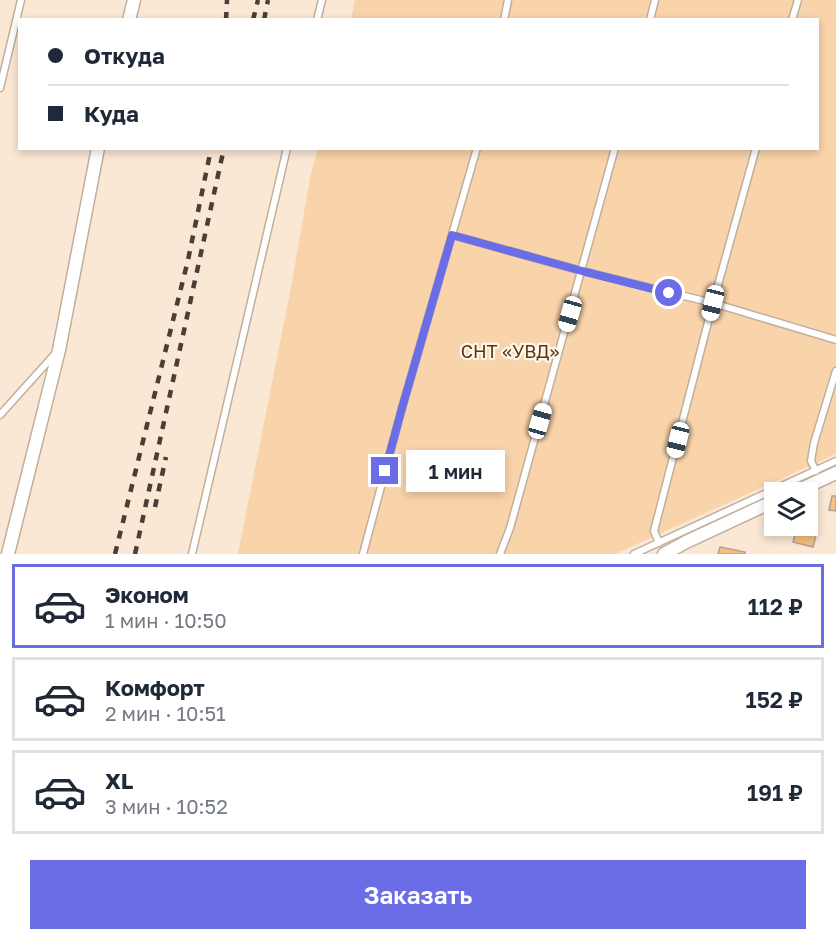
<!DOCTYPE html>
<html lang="ru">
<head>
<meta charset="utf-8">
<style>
  body { margin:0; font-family:"Golos Text",sans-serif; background:#f6f6f7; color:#1f2937; height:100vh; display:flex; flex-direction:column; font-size:22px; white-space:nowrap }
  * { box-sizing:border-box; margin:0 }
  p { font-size:20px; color:#747a83 }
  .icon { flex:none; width:33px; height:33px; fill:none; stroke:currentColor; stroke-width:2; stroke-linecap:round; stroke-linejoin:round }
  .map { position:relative; height:554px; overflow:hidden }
  .drawer { display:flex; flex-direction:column; background:#fff; flex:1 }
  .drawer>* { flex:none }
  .top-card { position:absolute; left:18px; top:18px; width:801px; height:132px; border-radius:0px; box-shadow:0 3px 9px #0003; display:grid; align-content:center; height:132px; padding:0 30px; background:#fff }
  .controls { position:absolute; left:764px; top:482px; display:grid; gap:12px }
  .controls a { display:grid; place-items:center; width:54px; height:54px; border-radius:0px; background:#fff; box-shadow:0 3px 9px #0003; font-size:30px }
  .end { position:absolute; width:27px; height:27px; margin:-14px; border:8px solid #6b6de7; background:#fff; box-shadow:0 0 0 3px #fff }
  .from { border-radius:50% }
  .bubble { position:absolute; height:42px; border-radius:0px; background:#fff; box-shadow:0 3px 9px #0003; font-size:20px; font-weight:600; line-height:42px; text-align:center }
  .car { position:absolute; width:18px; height:36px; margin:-18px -9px; border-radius:8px; box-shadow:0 0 4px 2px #0007; background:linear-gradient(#fff 24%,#345 0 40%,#fff 0 76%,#345 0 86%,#fff 0) }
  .top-card b { display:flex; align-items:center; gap:21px; height:57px; font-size:22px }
  .top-card b+b { border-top:2px solid #e0e1e3 }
  .top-card i { width:15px; height:15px; background:#1f2937 }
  ul { padding:10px 0 0; list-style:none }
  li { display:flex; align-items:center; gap:18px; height:84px; margin:0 12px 9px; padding:0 18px; border:3px solid #e0e1e3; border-radius:0px }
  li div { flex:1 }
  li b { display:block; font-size:22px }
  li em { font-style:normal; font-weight:600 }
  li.on { border-color:#6b6de7 }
  li>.icon { width:54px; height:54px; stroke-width:1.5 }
  .cta { display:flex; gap:12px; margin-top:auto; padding:12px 30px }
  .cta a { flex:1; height:69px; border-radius:0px; background:#6b6de7; color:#fff; font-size:24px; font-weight:600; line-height:69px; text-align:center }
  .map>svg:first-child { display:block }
  .green { fill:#f9d3aa }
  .building { fill:#f8bf82; stroke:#b2a190; stroke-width:1.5 }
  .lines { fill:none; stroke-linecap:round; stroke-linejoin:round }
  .lane-casing { stroke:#c0af9c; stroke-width:9 }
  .street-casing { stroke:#c0af9c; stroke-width:15 }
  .lane { stroke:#fff; stroke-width:6 }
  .street { stroke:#fff; stroke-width:12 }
  .rail { stroke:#483f36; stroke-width:4.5; stroke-dasharray:8 8; stroke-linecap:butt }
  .route { stroke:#6b6de7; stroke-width:8 }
  .labels { text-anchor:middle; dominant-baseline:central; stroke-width:4.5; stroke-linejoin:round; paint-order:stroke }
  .park-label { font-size:18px; fill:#5a3602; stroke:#fef7ef }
</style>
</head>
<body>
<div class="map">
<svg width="836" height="554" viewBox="0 0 836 554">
  <rect width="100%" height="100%" fill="#fae7d4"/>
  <path class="green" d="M355,0H836V454L615,554H238L291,287L311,173L318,149L818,148V20L351,19Z"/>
  <path class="building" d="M832,496H836V511L829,510Z
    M798,525L817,531L813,547L793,542Z
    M720,547L745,552V554H718Z"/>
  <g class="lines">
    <g class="lane-casing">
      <path id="lane" d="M317,20L322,0
        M504,20L508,0
        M650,20L655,0
        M792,20L798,0
        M0,88L21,0
        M452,235L582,271L713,303L836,340
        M0,415L54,355
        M816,471L811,461L814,443L836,371
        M659,543L654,531L713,303L756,148
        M192,554L287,148
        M363,554L402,408L477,148
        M500,554L510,528L615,148
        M634,554L836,461"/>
    </g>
    <g class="street-casing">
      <path id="street" d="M129,20L134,0
        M795,492L836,473
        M8,554L59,350L98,148
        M664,554L686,542L774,501"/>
    </g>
    <use href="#lane" class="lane"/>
    <use href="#street" class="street"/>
    <path class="rail" d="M226,20L227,0
      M253,20L258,0
      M264,20L268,0
      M155,507L166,457
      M115,554L188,260L211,149
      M135,554L224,148"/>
  </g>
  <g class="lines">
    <path class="route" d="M385,471L402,408L452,235L582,271L669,293"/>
  </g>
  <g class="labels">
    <g class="park-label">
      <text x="510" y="351">СНТ «УВД»</text>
    </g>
  </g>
</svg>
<div class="controls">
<a><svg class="icon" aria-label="layers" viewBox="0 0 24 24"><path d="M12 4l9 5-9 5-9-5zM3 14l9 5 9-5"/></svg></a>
</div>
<i class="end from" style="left:669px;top:293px"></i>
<i class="end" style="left:385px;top:471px"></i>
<div class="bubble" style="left:406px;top:450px;width:99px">1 мин</div>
<i class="car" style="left:713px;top:303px;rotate:194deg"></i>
<i class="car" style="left:570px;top:314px;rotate:196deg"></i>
<i class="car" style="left:540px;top:421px;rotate:16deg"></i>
<i class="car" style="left:678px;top:440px;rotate:194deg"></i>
<div class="top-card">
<b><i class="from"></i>Откуда</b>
<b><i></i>Куда</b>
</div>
</div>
<section class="drawer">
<ul>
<li class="on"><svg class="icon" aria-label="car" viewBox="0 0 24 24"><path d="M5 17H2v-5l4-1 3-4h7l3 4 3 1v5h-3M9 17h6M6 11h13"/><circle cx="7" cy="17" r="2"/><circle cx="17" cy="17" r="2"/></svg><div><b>Эконом</b><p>1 мин · 10:50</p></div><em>112 ₽</em></li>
<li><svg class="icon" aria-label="car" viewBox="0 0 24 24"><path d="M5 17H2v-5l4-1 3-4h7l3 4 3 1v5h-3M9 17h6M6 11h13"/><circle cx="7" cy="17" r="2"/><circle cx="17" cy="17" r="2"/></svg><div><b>Комфорт</b><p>2 мин · 10:51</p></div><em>152 ₽</em></li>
<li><svg class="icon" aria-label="car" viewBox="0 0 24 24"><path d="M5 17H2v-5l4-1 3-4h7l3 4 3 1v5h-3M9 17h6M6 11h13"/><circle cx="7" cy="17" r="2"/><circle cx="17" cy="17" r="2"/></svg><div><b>XL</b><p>3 мин · 10:52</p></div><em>191 ₽</em></li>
</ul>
<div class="cta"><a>Заказать</a></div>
</section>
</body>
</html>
